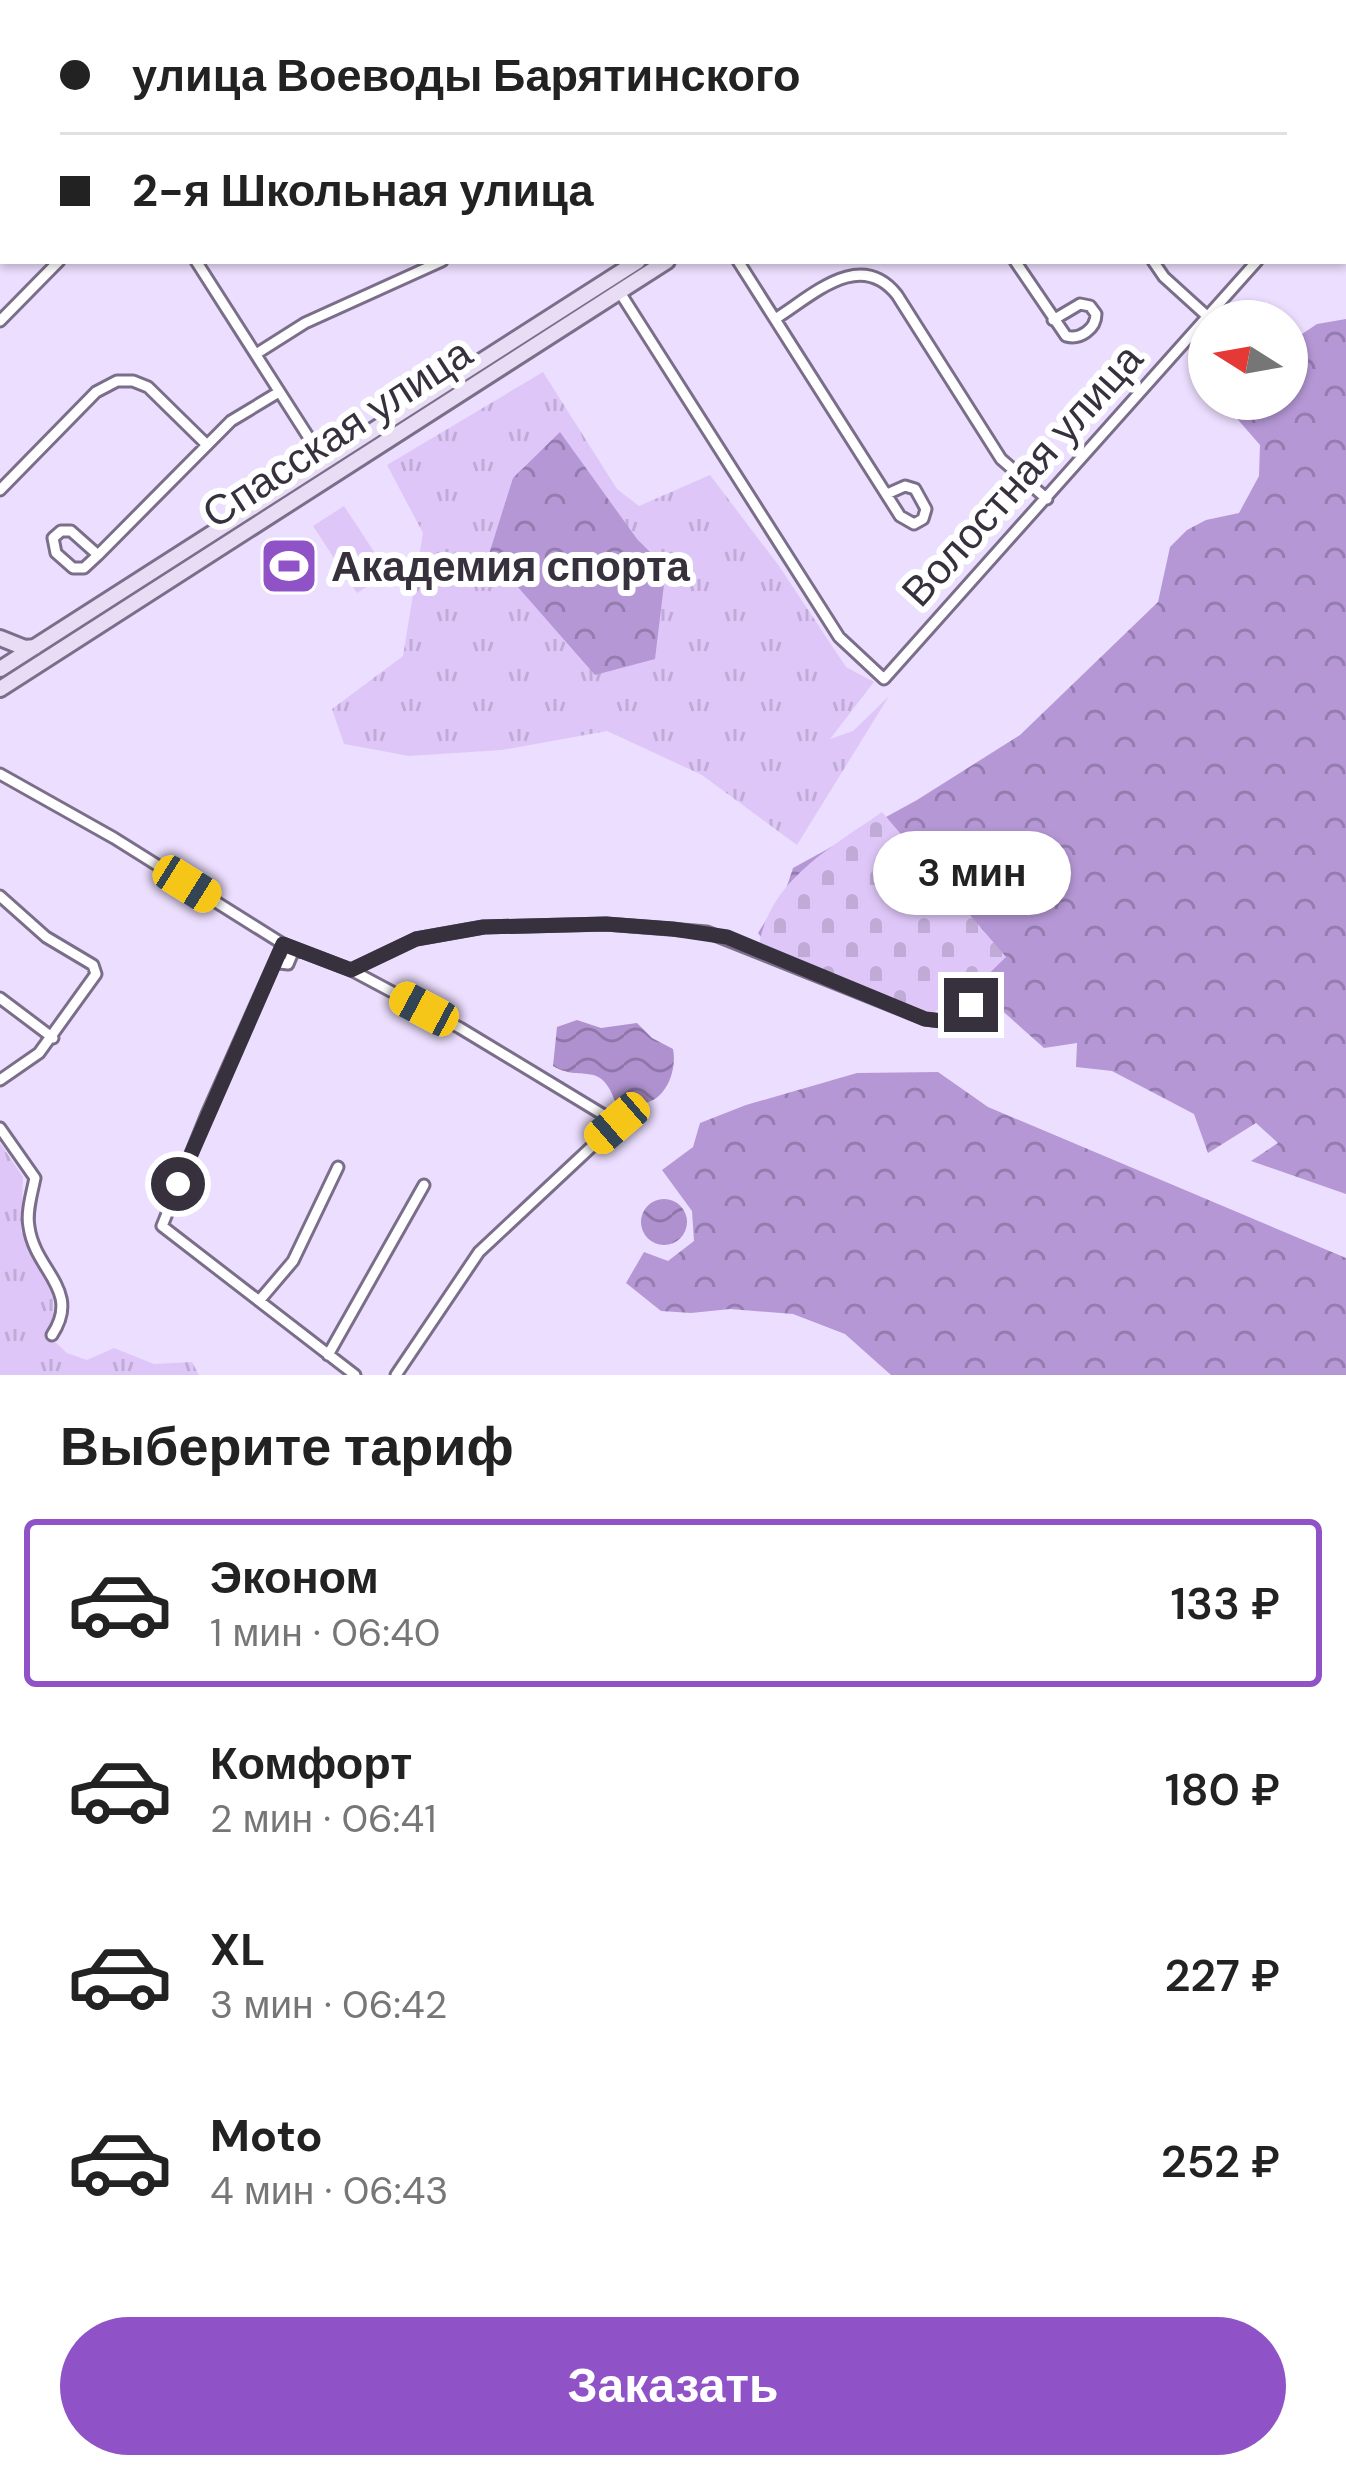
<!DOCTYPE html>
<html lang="ru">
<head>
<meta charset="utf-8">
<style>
  body { margin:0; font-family:"DM Sans",sans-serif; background:#f6f6f6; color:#222; height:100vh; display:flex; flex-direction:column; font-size:45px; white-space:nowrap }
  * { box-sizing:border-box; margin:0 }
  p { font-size:39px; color:#767676 }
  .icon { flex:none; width:66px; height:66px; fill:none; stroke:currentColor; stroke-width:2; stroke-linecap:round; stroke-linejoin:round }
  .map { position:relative; height:1375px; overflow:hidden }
  .drawer { display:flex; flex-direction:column; background:#fff; flex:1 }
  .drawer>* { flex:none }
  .hud { position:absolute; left:0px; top:0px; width:1347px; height:264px; box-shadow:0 3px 9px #0004; display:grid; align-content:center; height:264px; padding:0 60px; background:#fff }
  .needle { width:78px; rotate:281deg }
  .buttons { position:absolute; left:1188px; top:300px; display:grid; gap:24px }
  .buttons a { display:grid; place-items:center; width:120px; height:120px; border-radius:50%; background:#fff; box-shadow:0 3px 9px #0004; font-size:60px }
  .end { position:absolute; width:54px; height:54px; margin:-27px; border:15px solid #36313d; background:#fff; box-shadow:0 0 0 6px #fff }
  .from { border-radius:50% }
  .bubble { position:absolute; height:84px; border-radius:42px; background:#fff; box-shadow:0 3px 9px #0004; font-size:39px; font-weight:600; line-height:84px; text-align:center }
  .car { position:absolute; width:36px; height:72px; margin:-36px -18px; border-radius:15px; box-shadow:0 0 9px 3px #0007; background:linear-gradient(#f5c518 24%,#345 0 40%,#f5c518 0 76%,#345 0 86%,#f5c518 0) }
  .hud b { display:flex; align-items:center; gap:42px; height:114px; font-size:45px }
  .hud b+b { border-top:3px solid #e0e0e0 }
  .hud i { width:30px; height:30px; background:#222 }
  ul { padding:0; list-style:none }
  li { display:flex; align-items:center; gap:36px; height:168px; margin:0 24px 18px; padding:0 36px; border:6px solid transparent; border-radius:12px }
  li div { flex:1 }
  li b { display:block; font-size:45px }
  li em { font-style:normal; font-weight:600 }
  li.active { border-color:#9052c7 }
  li>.icon { width:108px; height:108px; stroke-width:1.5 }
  h2 { padding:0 60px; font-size:54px; line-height:144px }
  .button { display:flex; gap:24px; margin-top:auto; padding:24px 60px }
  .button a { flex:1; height:138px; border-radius:72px; background:#9052c7; color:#fff; font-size:48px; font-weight:600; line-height:138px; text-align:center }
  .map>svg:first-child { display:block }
  .grass { fill:url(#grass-tufts) }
  .forest { fill:url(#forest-crowns) }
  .cemetery { fill:url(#cemetery-stones) }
  .pitch { fill:#dec7f8 }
  .water { fill:url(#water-waves) }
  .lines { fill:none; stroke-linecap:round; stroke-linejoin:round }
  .street-casing { stroke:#7b6e8a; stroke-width:15 }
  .secondary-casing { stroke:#7b6e8a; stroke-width:20 }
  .street { stroke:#fff; stroke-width:9 }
  .secondary { stroke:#e8ddf4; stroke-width:14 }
  .route { stroke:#36313d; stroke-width:15 }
  .labels { text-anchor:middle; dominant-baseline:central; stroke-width:12; stroke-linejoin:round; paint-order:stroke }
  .street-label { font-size:42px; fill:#36313d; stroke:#fff }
  .poi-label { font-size:42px; font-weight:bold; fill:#36313d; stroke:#fff; text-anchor:start }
</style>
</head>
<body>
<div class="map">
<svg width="1346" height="1375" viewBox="0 0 1346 1375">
  <defs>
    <pattern id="grass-tufts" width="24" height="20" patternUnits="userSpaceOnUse" patternTransform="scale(3)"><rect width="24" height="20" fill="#dec7f8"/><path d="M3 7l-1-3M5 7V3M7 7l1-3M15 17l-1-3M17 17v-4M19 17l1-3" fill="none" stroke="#bfabd6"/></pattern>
    <pattern id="forest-crowns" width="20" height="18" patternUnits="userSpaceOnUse" patternTransform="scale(3)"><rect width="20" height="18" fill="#b597d5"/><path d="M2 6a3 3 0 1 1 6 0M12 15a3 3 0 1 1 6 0" fill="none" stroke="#947cae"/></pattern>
    <pattern id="cemetery-stones" width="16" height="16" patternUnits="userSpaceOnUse" patternTransform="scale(3)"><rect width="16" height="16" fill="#dec7f8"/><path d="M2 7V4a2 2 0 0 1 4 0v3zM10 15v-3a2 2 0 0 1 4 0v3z" fill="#bfabd6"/></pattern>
    <pattern id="water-waves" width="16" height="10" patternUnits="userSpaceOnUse" patternTransform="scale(3)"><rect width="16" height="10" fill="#ae91ce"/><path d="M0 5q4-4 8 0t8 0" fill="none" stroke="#8e77a8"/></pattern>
  </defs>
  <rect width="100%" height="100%" fill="#ecdefe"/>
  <path class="grass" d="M543,372L617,489L639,506L710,475L779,566L846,667L874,682L830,739L853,731L889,696L797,845L702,775L607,731L502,750L409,756L344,744L332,709L403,656L423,533L387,465Z
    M0,1143L23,1177L21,1231L53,1289L54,1341L67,1353L87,1360L114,1348L154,1364L192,1362L199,1375H0Z"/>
  <path class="forest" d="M1346,319V1194L1251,1161L1278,1143L1256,1123L1208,1153L1194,1114L1112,1071L1076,1067L1077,1043L1044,1048L997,1006L968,994L936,1001L764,941L758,933L786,889L793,868L917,800L1020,735L1158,602L1170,547L1187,530L1206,520L1239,513L1259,476L1260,445L1233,414L1235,405L1244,399H1287V344L1317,324Z
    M560,432L637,539L666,568L655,659L595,675L489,554L513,478Z
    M938,1072L988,1107L1346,1258V1375H891L845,1334L793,1314L730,1309L691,1313L661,1311L626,1283L644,1252L668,1261L694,1241L692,1211L662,1170L693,1147L700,1123L746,1105L857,1073Z"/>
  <path class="cemetery" d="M882,812L1006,957L973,989L932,1013L759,946C769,880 831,848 882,812Z"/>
  <path class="pitch" d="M344,506L388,573L357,593L313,526Z"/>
  <path class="water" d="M577,1020L601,1028L637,1023L652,1038L673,1049C677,1068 668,1097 646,1103C637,1105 625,1100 615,1101C600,1059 581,1083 553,1066L557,1027Z
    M641 1222a23 23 0 1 1 46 0a23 23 0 1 1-46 0Z"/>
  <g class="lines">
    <g class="street-casing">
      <path id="street" d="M31,0L33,3
        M560,0L561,3
        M1126,0L1128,3
        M0,1L1,0
        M573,3L586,0
        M943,3V0
        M1267,3L1272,0
        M1344,119L1346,122
        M0,174L3,175
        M1344,245H1346
        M196,261L325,463
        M738,261L900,516L914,524L923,519L926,509L915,489L905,486L887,494
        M1015,261L1066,336C1080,340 1096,329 1096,314L1090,306L1080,304L1053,320
        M1153,261L1164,277L1207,316
        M619,291L839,637L884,679L1257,261
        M775,319C812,296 860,248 897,295L1001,459L1047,499
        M0,321L59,261
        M256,354L305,323L442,261
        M0,490L96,392L117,381H133L148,387L206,444
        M98,555L84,568H73L56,553L53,538L61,531H71L98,555L231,421L279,392
        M0,774L114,838L283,944L351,970L460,1028L617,1123L479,1252L396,1375
        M0,896L46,937L93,965L96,974L39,1053L0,1080
        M283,944L207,1114L162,1226L355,1375
        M279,954L280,963L288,964L293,952L288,948
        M351,970L416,939L483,927L606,924L707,932L925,1019L942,1021L971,1005
        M0,998L53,1038
        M0,1128L35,1178C32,1193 26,1212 29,1227C35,1271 82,1290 52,1335
        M259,1301L293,1261L338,1167
        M328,1355L424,1185"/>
    </g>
    <g class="secondary-casing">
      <path id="secondary" d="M1047,3L1052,0
        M1067,3L1072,0
        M0,638L25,648L35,647
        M0,669L638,261
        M0,689L667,261"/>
    </g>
    <use href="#street" class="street"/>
    <use href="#secondary" class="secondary"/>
  </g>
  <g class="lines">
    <path class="route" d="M178,1184L283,944L351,970L416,939L484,927L606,924L673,929L727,937L925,1019L942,1021L971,1005"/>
  </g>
  <defs>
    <g id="stadium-square" transform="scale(3)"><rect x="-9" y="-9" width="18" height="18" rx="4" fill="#9052c7" stroke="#fff"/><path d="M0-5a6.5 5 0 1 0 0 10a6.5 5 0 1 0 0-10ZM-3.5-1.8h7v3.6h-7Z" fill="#fff"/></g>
  </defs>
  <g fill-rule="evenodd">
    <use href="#stadium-square" x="289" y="566"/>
  </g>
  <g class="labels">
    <g class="street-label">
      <text transform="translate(337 433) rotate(-33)">Спасская улица</text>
      <text transform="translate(1022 475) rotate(-48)">Волостная улица</text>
    </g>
    <g class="poi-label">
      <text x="331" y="566">Академия спорта</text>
    </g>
  </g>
</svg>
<div class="buttons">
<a><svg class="needle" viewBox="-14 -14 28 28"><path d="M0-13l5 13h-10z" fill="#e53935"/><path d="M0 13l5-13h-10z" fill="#767676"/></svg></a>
</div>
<i class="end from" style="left:178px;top:1184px"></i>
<i class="end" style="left:971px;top:1005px"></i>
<div class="bubble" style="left:873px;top:831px;width:198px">3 мин</div>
<i class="car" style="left:187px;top:884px;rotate:122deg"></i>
<i class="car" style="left:424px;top:1009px;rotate:298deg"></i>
<i class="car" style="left:617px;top:1123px;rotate:229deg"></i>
<div class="hud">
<b><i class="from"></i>улица Воеводы Барятинского</b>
<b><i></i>2-я Школьная улица</b>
</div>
</div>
<section class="drawer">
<h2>Выберите тариф</h2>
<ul>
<li class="active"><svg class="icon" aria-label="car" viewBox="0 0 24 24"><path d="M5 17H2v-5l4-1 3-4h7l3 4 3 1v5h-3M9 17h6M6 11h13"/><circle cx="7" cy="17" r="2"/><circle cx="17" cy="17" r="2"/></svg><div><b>Эконом</b><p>1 мин · 06:40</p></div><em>133 ₽</em></li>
<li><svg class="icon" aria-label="car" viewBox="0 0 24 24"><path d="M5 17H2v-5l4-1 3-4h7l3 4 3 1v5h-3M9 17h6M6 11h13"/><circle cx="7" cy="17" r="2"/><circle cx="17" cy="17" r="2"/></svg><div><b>Комфорт</b><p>2 мин · 06:41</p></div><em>180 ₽</em></li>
<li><svg class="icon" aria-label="car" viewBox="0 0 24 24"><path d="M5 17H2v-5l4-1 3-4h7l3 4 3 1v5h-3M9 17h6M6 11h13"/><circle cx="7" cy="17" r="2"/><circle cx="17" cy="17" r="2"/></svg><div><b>XL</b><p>3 мин · 06:42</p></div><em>227 ₽</em></li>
<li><svg class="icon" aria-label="car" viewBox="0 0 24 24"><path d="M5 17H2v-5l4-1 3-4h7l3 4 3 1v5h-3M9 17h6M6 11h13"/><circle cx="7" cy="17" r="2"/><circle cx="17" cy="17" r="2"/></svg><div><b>Moto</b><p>4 мин · 06:43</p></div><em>252 ₽</em></li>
</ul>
<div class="button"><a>Заказать</a></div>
</section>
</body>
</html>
